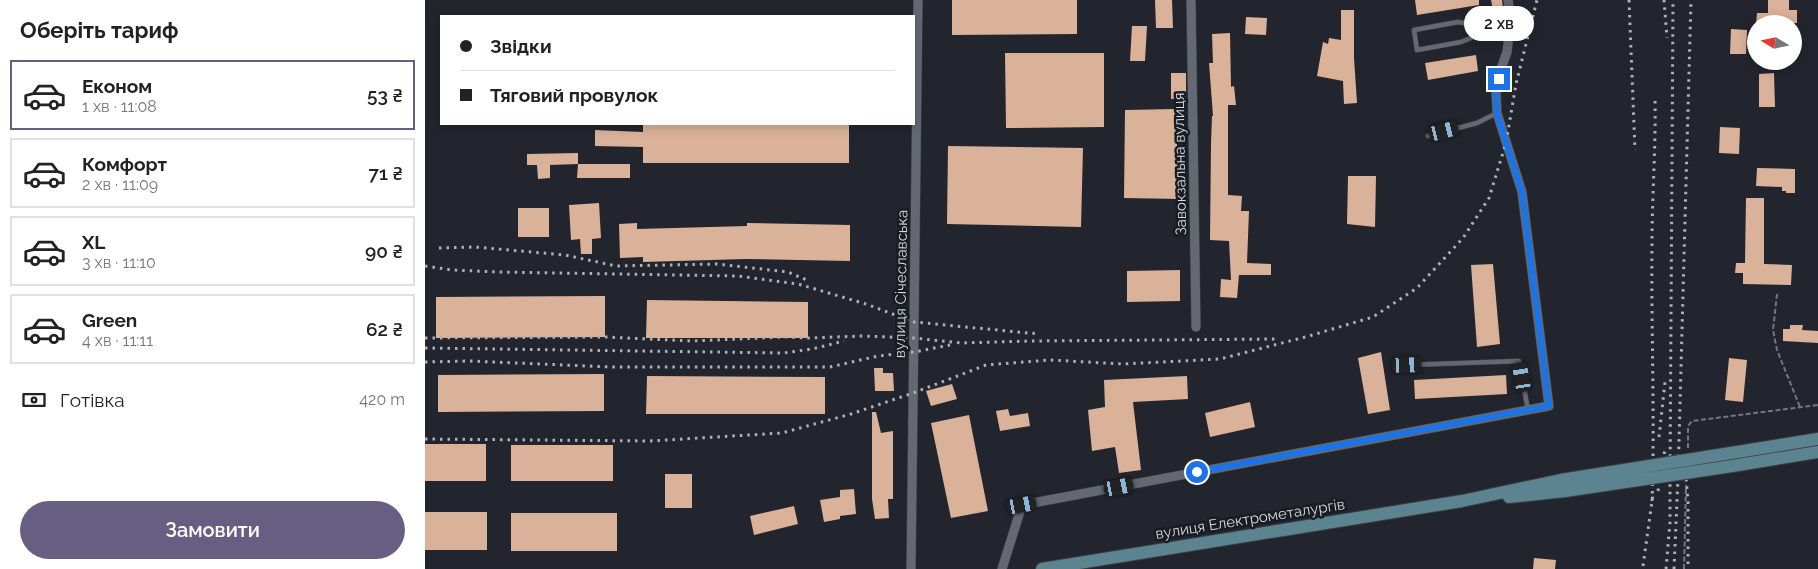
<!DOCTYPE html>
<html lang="uk">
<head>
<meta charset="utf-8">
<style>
  body { margin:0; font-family:Raleway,sans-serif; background:#f6f6f6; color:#222; height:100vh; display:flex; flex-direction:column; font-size:19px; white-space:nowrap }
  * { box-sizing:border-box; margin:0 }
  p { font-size:16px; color:#767676 }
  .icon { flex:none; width:28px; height:28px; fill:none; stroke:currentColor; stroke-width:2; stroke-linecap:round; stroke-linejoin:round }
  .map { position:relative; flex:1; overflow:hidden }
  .details { display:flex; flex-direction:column; background:#fff; width:425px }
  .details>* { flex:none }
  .banner { position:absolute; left:15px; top:15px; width:475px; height:110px; border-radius:0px; box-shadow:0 2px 12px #0003; display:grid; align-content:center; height:110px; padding:0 20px; background:#fff }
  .needle { width:32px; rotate:280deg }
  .fabs { position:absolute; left:1322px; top:15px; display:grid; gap:10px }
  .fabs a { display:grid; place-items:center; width:55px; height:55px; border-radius:50%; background:#fff; box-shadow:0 2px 12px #0003; font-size:25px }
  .end { position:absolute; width:22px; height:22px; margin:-11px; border:6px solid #1a73e8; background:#fff; box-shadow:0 0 0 2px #fff }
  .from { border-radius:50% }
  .bubble { position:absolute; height:35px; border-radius:18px; background:#fff; box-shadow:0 2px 12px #0003; font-size:16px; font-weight:600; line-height:35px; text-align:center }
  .car { position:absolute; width:15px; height:30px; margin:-15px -8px; border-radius:6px; box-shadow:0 0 4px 1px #0007; background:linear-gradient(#222 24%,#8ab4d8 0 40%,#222 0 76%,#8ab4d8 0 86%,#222 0) }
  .banner b { display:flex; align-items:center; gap:18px; height:48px; font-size:19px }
  .banner b+b { border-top:1px solid #e0e0e0 }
  .banner i { width:12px; height:12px; background:#222 }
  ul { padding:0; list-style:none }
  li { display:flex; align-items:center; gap:15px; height:70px; margin:0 10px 8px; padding:0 10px; border:2px solid #e0e0e0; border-radius:0px }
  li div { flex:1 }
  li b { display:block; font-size:19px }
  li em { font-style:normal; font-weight:600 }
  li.on { border-color:#675f81 }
  li>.icon { width:45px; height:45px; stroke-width:1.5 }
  h2 { padding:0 20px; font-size:22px; line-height:60px }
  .pay { display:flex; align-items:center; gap:12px; height:55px; padding:0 20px; font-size:19px }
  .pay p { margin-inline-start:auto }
  .action { display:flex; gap:10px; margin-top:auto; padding:10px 20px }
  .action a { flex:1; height:58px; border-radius:30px; background:#675f81; color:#fff; font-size:20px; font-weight:600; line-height:58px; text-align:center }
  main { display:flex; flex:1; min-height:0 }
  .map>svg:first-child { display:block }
  .building { fill:#dab299 }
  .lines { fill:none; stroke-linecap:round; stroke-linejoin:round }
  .lane-casing { stroke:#3c4045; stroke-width:5.5 }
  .street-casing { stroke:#3c4045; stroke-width:10 }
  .secondary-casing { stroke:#3c4045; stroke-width:14 }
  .path { stroke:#74777d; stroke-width:2; stroke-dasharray:5 2.5; stroke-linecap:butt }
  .lane { stroke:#636871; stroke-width:4.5 }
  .street { stroke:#636871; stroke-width:9 }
  .secondary { stroke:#5b8490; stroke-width:12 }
  .rail { stroke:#afb1b7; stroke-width:3; stroke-dasharray:2.5 5; stroke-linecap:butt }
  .secondary-bridge-casing { stroke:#3c4045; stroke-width:14; stroke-linecap:butt }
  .secondary-bridge { stroke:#5b8490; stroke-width:12 }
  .route { stroke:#1a73e8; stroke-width:6 }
  .labels { text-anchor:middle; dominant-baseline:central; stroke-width:5; stroke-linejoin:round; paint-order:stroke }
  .street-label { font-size:15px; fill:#d8dadf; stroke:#181c23 }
</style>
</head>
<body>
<main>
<section class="details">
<h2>Оберіть тариф</h2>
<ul>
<li class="on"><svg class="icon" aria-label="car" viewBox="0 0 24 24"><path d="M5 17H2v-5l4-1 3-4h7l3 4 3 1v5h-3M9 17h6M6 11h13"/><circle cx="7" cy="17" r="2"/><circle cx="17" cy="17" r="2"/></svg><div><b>Економ</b><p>1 хв · 11:08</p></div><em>53 ₴</em></li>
<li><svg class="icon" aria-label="car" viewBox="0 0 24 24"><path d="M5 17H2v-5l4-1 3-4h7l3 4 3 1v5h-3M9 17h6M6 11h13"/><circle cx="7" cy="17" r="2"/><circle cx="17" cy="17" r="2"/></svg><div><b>Комфорт</b><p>2 хв · 11:09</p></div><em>71 ₴</em></li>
<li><svg class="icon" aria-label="car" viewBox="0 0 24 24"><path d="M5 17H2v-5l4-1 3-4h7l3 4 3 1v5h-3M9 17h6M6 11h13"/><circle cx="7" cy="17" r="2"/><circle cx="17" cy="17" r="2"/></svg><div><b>XL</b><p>3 хв · 11:10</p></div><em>90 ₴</em></li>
<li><svg class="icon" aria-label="car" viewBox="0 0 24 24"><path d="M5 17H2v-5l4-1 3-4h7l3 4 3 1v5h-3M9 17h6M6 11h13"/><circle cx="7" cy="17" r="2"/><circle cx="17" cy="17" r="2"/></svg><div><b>Green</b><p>4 хв · 11:11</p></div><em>62 ₴</em></li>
</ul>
<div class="pay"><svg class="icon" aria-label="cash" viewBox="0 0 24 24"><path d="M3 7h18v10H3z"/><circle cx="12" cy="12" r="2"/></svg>Готівка<p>420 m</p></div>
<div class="action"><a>Замовити</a></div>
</section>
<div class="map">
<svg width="1393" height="569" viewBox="0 0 1393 569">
  <rect width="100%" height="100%" fill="#22252d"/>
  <path class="building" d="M527,0H652V34L527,35Z
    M730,0H747L748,28H731Z
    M990,0H1054V5L992,15Z
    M1066,0H1077L1078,8L1068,10Z
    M1343,0H1364V10H1372V23L1331,24L1332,13H1343Z
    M916,10H929V58L932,103L919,104L918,81L892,76L898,42L903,44L904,38L916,40Z
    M821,17L842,18L841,35L820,34Z
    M707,26H722L720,61H705Z
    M1306,29L1322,30L1321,54H1305Z
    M805,33L806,87L809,86L811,105H803V195L817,196L816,211H824L822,263L846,264V275H814L812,298L795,297L796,279L806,280L804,241L785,240L786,143L787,116H788L784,63H788L787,34Z
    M580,53H679V127L581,128Z
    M1051,55L1053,71L1003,80L1000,63Z
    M746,73H761V98L746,99Z
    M1349,73L1350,107H1334V74Z
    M750,109L755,199L699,198L700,110Z
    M218,124H424V163H218V147L170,146V130L218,132Z
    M1295,127L1315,128L1314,154L1294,153Z
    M523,146L658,148L656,227L522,224Z
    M153,153V164L125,165V178L113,179L112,165H102V154Z
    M153,164H205V178H152Z
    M1332,168L1370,169V193H1361V191H1357V187L1331,186Z
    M923,176H951L950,227L922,224Z
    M1321,198H1339V264L1367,265L1366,285L1318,284V273H1310L1311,263H1320Z
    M174,203L176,238L167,239V254H156L155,239L146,240L144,205Z
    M93,208H124V237H93Z
    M212,223V229L322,226V223L425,225V261L320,259L218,262V257L195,258L194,224Z
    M1068,264L1075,344L1052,347L1046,265Z
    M755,270V301L702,302V271Z
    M180,296V337L11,338V297Z
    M222,300L383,302V338H221Z
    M1365,325H1378L1377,330L1393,331V343L1358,341V329H1365Z
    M956,352L965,410L943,414L933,358Z
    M1304,358L1322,360L1318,402L1300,400Z
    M449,368H458V373H468L469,391H450Z
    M179,374V411L13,412V375Z
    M1081,375L1082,394L990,399L989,380Z
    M222,376L400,377V414H221Z
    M762,376L763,399L708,402L716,470L694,473L690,447L667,451L663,410L680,407L679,380Z
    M527,384L532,399L506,406L501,391Z
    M825,402L830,427L785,437L780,413Z
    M583,409L585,416L603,413L605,426L575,431L571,411Z
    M447,412H451L456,433L468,431V499H463L464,518L450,519L447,499Z
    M544,415L563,511L526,518L506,423Z
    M0,444H61V481H0Z
    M86,445H188V481H86Z
    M240,474H267V508H240Z
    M429,489L431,514L415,516V519L399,522L395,500L415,497V490Z
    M369,506L373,524L329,535L325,516Z
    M0,512H62V550H0Z
    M86,513H192V551H86Z
    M1109,558L1131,560L1130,569H1108Z"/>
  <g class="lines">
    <g class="lane-casing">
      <path id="lane" d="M1049,30L1046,38L1036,42L992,50L989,30L1033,22L1045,24L1049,30L1085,25
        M1003,136L1052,123L1072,113
        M982,365L1094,361L1103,410"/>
    </g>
    <g class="street-casing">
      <path id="street" d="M766,0L771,327
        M486,569L493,0
        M577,569L597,505L1124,406L1097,192L1072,113L1071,92L1077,66L1082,52L1086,17L1083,0"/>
    </g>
    <g class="secondary-casing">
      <path id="secondary" d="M1306,453L1393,439
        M1307,466L1393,452
        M1084,497L1140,491
        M617,569L1037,501L1136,480"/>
    </g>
    <path class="path" d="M1352,294L1348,330L1352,350L1375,407
      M1263,448V426L1267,421L1393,405
      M1259,569L1261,485"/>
    <use href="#lane" class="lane"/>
    <use href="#street" class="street"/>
    <use href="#secondary" class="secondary"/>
    <path class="rail" d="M1204,0L1210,150
      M1239,0L1242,38
      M14,248L50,247L140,255L191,266L292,264L363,272L384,281
      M0,266L27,270L74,272L313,276L373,284L441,304L489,322L614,334
      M0,338L180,337L267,341L360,337L383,338L438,336L489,338L536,343L606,341L854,339
      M0,348L359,353L387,349L419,341
      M0,362L45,361L186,367H405L453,356L489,352L525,345
      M1234,437L1240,382
      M0,439L225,441L357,433L426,414L488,393L561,365L625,360L698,364L795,359L884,336L948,317L992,288L1038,238L1064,198L1081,143L1091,84L1112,0
      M1260,464L1263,502V569
      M1233,491L1240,449
      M1227,501C1230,415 1226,329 1227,243C1227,195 1231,147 1230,99
      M1218,566L1228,494
      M1241,569L1245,522V479L1248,0
      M1249,569L1253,478L1266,0"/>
    <g class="secondary-bridge-casing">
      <path id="secondary-bridge" d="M1136,480L1306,453
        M1140,491L1307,466"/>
    </g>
    <use href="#secondary-bridge" class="secondary-bridge"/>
  </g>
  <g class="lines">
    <path class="route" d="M772,472L1124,406L1097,192L1072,114L1071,92L1074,79"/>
  </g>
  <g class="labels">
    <g class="street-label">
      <text transform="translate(755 164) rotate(-91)">Завокзальна вулиця</text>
      <text transform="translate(476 284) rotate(-89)">вулиця Січеславська</text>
      <text transform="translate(825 519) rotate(-9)">вулиця Електрометалургів</text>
    </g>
  </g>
</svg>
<div class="fabs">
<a><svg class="needle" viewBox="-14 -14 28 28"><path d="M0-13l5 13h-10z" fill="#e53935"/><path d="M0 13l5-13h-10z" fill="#767676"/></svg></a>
</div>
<i class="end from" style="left:772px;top:472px"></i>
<i class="end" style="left:1074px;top:79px"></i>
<div class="bubble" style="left:1039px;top:6px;width:70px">2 хв</div>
<i class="car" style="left:1019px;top:131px;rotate:76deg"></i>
<i class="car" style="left:982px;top:365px;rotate:88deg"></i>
<i class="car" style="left:1097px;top:377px;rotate:350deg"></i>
<i class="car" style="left:694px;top:487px;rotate:79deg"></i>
<i class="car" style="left:597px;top:505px;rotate:79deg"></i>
<div class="banner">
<b><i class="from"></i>Звідки</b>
<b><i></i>Тяговий провулок</b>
</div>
</div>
</main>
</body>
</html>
